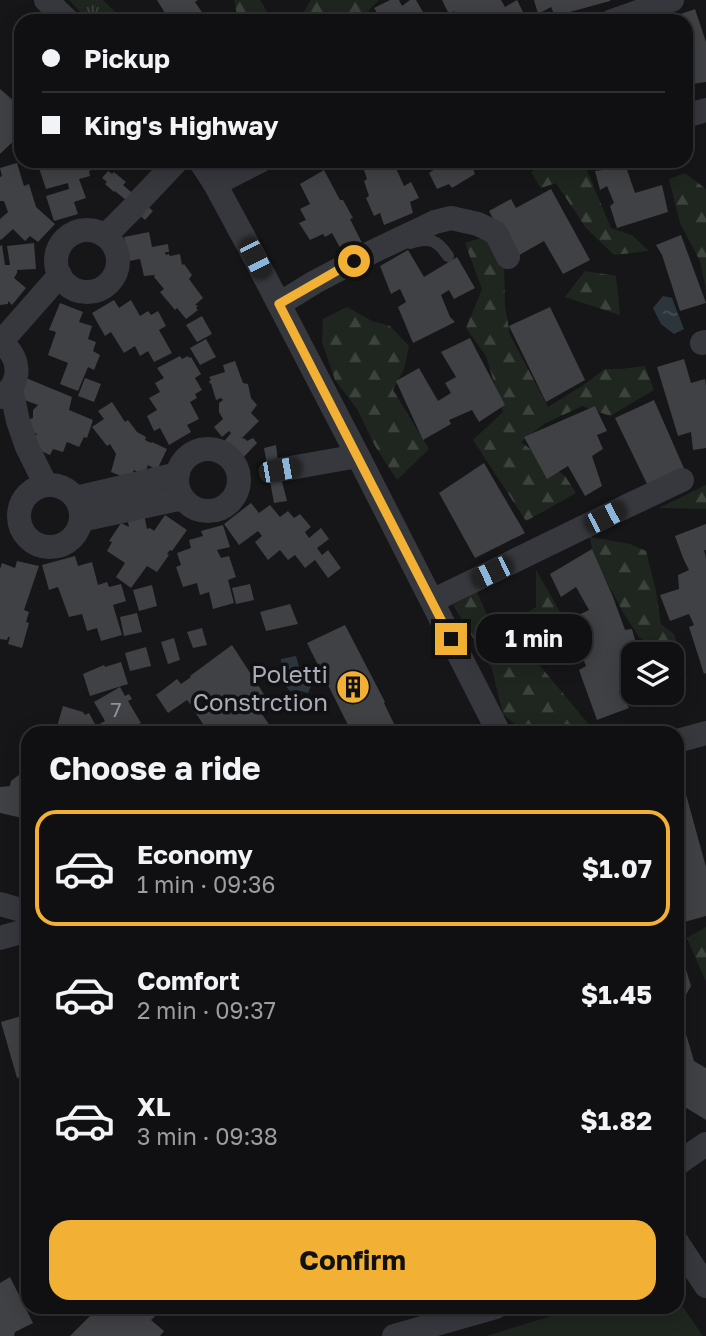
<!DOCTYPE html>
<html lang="en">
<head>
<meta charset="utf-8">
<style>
  body { margin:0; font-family:"Golos Text",sans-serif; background:#1e1e20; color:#f1f3f6; height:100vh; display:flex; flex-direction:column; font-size:26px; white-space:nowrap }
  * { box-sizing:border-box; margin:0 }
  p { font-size:23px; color:#9c9d9f }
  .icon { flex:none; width:38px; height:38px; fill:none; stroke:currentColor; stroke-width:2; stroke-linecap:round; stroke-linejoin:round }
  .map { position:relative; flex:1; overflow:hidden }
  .side { position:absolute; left:21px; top:726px; width:663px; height:588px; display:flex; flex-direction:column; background:#101012; border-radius:21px; box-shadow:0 4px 18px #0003,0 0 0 2px #303032 }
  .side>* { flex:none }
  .banner { position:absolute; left:14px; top:14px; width:679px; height:154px; border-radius:21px; box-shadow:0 4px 18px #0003,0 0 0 2px #303032; display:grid; align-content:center; height:154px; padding:0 28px; background:#101012 }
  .fabs { position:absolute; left:621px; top:642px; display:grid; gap:14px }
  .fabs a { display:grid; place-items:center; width:63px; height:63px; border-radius:14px; background:#101012; box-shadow:0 4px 18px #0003,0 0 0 2px #303032; font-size:35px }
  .end { position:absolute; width:32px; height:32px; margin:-16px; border:9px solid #f2b134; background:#111; box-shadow:0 0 0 4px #111 }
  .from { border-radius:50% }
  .bubble { position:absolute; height:49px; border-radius:21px; background:#101012; box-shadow:0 4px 18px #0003,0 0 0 2px #303032; font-size:23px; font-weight:700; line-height:49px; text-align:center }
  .car { position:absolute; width:21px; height:42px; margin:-21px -10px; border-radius:9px; box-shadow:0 0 5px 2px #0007; background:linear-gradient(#222 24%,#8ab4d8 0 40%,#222 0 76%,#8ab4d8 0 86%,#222 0) }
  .banner b { display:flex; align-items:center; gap:24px; height:66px; font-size:26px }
  .banner b+b { border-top:2px solid #303032 }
  .banner i { width:18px; height:18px; background:#f1f3f6 }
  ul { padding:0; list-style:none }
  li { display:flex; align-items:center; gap:21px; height:116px; margin:0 14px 10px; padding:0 14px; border:4px solid transparent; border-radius:21px }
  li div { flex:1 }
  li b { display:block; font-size:26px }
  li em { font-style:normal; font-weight:700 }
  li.current { border-color:#f2b134 }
  li>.icon { width:63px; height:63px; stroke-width:1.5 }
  h2 { padding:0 28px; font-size:32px; line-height:84px }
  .action { display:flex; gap:14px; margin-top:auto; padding:14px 28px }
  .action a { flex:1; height:80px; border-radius:21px; background:#f2b134; color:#111; font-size:28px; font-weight:700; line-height:80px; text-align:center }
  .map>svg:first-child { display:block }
  .grass { fill:url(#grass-tufts) }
  .forest { fill:url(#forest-firs) }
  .park { fill:#1e261f }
  .water { fill:url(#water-ripples) }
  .building { fill:#404145 }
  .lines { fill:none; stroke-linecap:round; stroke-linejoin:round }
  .lane { stroke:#37383d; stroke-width:12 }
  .street { stroke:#37383d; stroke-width:24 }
  .route { stroke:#f2b134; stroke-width:9 }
  .labels { text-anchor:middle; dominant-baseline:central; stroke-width:7; stroke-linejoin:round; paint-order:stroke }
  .number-label { font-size:21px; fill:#8e929b }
  .poi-label { font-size:24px; fill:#a8adb8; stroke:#111113; text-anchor:end }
</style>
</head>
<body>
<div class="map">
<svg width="706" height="1336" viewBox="0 0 706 1336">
  <defs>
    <pattern id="grass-tufts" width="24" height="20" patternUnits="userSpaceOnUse" patternTransform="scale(1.75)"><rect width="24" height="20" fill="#1e261f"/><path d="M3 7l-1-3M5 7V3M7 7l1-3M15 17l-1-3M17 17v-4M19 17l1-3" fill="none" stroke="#3c433d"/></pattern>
    <pattern id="forest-firs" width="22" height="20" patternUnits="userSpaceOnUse" patternTransform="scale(1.75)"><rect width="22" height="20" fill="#1e261f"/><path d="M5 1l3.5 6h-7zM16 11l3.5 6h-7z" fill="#3c433d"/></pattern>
    <pattern id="water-ripples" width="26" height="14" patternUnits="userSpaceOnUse" patternTransform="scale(1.75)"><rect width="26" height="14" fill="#2c353c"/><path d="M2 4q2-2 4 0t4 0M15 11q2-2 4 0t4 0" fill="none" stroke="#485056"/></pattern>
  </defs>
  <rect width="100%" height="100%" fill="#161618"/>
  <path class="grass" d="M69,0H103L124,21H89Z"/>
  <path class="forest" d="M234,0H260L273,21H238Z
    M311,0H379L367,12L368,21H332L330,19L325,21H291L299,20Z
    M549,161H583L611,228L632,235L649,251L614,255L586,228L556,183L541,188L531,172Z
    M685,173L706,189V290L700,261L680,223L669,179Z
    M487,236L504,263L505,306L510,335L548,407L582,386L605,369H621L645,366L654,390L610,416L582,406L544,424L521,442L565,476L576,493L526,521L473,440L503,412L486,356L466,328L482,289L465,243Z
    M585,271L616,276L620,315L565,297Z
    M347,307L372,321L390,326L409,346L404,369L393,390L429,449L397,480L375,446L357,409L335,380L322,342L323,319Z
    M706,485V509L659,508Z
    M590,537L630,544L646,551L656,591L661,624L674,634L687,680L672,687V654H652L648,643L639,637L624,614L603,574L592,549Z
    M536,570L579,645L536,661L596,733H525L503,714L492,669L453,605L477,592L495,633L536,607Z
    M706,927V982L687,938Z"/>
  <path class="park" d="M677,1298L703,1336H486L581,1307H677Z"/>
  <path class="water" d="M663,296L672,298L684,329L674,334L661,324L653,308Z
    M296,656L301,674L311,686L308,693L297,690L290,691L285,685L283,678L281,659Z"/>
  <path class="building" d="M157,0H198L195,2L208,21H170Z
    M390,0H399L402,6L410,0H416L428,21H370L368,18L378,14L374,8Z
    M442,0H501L505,7L517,0L526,18L519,21H460L454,11L449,14Z
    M534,0H610V1L555,16L551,7L538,14Z
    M695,9L706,42V82L686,85V21H661Z
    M0,89L21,107V134L0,154Z
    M63,161H94L97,168L89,171L90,176L79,179L86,198L74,202L78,214L54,221L46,196L69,189L68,183L46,189L39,168Z
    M361,161H408L395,166L404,186L411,182L419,198L410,202L413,213L384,225L380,213L374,216L366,198L369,196L364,181L367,179Z
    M430,161H474L471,163L475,174L452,188L449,184L437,189L429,173L435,169Z
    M600,161H624L635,193L662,185L668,212L617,228L610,206L614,203L607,186L600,190L595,171L603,170Z
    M17,163L24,186L29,184L36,207L55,224L38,242L30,236L25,241L13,229L1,240L0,239V219L8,212L4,201H0V177L2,176L0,168Z
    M324,170L340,200H343L353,218L350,219L363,245L344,255L332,233L325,237L323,234L310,240L299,223L306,220L300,209L310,204L300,184Z
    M108,171L112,174L114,172L126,182L123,185L153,211L145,220L136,212L134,207L115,191L114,192L105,184L107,182L102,178Z
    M551,189L590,260L563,274L544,241L514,258L489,211L511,199L516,208Z
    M149,232L152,247L168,244L169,252H165L166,255L169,254L170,256L180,254L182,265L184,264L192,275L189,279L203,298L195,305L198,306L196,308L198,310L186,319L177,308L175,310L160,292L164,289L154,277L155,275L144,276L140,259L129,261L124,237Z
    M681,235L706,303L680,311L662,255L656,245Z
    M34,243L36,269L17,270V273L14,278L26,288L12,305L8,301V304L0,305V246L2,245L5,265H10L7,246Z
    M408,250L424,277L457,257L475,288L454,299L449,290L441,295L450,317L455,322L413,343L398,307L406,302L400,289L391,294L380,266Z
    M114,300L119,308L131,300L140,316L148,311L151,315L158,311L166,326L159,330L172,353L154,362L148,351L140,356L135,346L124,353L111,332L105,336L92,313Z
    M60,303L83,312L79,322L92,326L88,339L96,342L93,351L100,355L94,370L88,367L78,391L60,384L68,363L48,355L56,332L49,330Z
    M550,307L585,380L546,402L509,326Z
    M202,316L212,334L197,342L186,325Z
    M470,338L505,405L479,422L472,410L449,420L451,424L423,440L396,381L419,368L438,401L451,393L445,383L456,377L441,352Z
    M206,339L216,357L200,365L190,348Z
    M180,356L182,359L188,356L189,358L191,357L201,374L195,378L202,390L195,394L197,398L190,402L199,419L187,425L191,432L169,445L160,428L154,431L147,416L157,410L149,398L160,392L155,383L164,378L157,368Z
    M684,359L691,383L705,379L706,386V448L693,450L691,432L678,436L657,367Z
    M235,361L243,383L248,384L251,398L257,405L251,413L259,421L242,438L245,439L247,441L253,438L257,443L240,461L222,444L231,433L229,431L222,437L214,427L223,419L219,412V403L223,400L221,398L216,400L211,383L210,384L209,381L211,380L209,377L225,372L223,365Z
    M26,378L72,397L69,410L93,420L87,438L84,437L79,447L67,442L63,452L53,449L50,455L34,448L33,444L37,433L27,438L20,423L33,418V410L38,405L19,398Z
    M85,378L101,384L94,402L78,396Z
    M654,400L686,473L650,490L615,418Z
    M112,402L125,422L128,420L137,432L146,437L145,440L151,443L152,442L167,449L157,470L148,465L144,475L134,470L129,479L111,472L116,454L110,444L107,446L92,427L104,419L98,411Z
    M595,406L607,431L597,435L603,449L592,456L602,486L585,496L568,466L547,479L524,437Z
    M276,445L279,470L287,501L274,503L264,448Z
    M484,463L525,533L475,558L439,493Z
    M251,503L259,513L270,505L280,517L288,511L294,518L300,514L311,527L305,532L309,538L321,528L329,539L317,548L322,555L328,550L341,568L328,578L315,560L305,568L295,555L288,560L280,550L268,560L255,542L262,536L258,531L239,545L224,524Z
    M144,514L147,529L150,528L154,531L165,515L187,530L172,551L170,550L167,554L169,555L157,572L147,566L131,588L116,577L125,563L107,551L112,542L109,541L121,523L129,527L127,517Z
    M706,524V550H704L706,558V673L704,674L689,627L694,625L689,614L670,621L660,595L679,589L678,575L689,570L683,558L675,536Z
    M223,525L230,547L217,550L221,558L229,556L236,577L228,580L234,603L213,609L209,592L200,595L197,583L183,587L176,567L181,565L177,553L191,548L189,540L203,536L201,531Z
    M592,549L613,597L625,630L632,629L637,647L643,642L648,654H634V684L620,688L629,708L597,720L579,670L586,666L568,620L589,610L576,587L561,597L550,574Z
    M75,556L78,566L92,562L98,585L107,582L109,587L121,584L126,601L113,605L122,635L101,641L97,628L87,631L82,614L69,617L58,587L49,590L42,565Z
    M17,561L39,566L24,610L29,612L26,622L29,623L22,648L8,644L10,637H8L7,640L0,639V569L2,563L15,568Z
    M250,584L254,600L236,604L232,588Z
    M152,585L157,606L139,611L133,590Z
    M290,604L298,624L266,631L260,612Z
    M137,613L142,632L124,636L120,617Z
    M345,625L385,702L384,703L396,728L383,733H352L307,643Z
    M202,628L207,645L193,648L187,632Z
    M174,638L180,660L168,664L161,642Z
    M232,645L267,699L257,707L275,733H209L195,712L205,704L201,698L191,705L187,700L168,713L156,695L177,679L181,684L191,677L190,676Z
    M146,647L151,666L130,671L125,653Z
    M121,662L128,684L90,696L83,674L104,665L105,667Z
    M120,687L125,696L129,694L132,699L128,701L141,723L129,729L127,733H55L63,706L83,712L85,715L89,713L96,726L105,721L94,702Z
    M28,768V813L27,819L0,813V787L10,786L11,781Z
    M684,787L706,867V916L677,924V789Z
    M677,940L691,986L679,1007L686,1032L677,1035Z
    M28,1014V1075L17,1078L1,1022Z
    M686,1034L694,1061L706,1068V1120L680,1104L677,1094V1037Z
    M10,1277L33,1323L15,1332L14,1336H0V1283Z
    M87,1307H165L151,1320L164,1331L160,1336H70L91,1315L87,1311L89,1309Z"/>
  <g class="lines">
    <path class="lane" d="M410,243C428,237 437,239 448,256"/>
    <path class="street" d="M46,0L68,21
      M612,21L672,0
      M686,116L706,110
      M200,161L215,184L255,258L358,456L499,733
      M215,184L260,161
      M140,200L177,161
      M56 261a31 31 0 1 1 62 0a31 31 0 1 1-62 0Z
      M105,236L134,207
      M279,304L315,282L374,251L435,222L451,218L478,224L496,233L508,257
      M0,342C21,356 23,384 0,397
      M1,342L60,275
      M702,343L706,342
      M11,389L18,421L27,447L46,485
      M177 480a31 31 0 1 1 62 0a31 31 0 1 1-62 0Z
      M279,470L358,456
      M19 516a31 31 0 1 1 62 0a31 31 0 1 1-62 0Z
      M76,498L178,474
      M81,520L183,498
      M432,601L629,505L682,480
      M677,741L706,733
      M0,904L28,912
      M0,938L28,930
      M677,1164L706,1144
      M677,1242L706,1286
      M394,1336L496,1307"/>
  </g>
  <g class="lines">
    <path class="route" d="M354,261L279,304L451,639"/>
  </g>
  <defs>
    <g id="building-disc" transform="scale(1.75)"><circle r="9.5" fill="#f2b134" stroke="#111113"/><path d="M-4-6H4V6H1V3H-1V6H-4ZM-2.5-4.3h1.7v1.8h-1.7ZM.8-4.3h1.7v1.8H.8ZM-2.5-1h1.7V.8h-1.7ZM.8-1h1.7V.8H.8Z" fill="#111"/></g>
  </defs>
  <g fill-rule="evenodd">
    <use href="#building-disc" x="353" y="687"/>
  </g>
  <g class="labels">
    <g class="number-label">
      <text x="116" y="709">7</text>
    </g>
    <g class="poi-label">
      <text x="328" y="673">Poletti<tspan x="328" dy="28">Constrction</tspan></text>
    </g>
  </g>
</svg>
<div class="fabs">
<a><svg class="icon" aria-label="layers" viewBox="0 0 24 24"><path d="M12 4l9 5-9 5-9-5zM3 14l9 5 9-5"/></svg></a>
</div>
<i class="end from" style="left:354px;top:261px"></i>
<i class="end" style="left:451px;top:639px"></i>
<div class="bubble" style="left:476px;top:614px;width:116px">1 min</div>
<i class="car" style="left:255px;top:258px;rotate:153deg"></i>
<i class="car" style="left:279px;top:470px;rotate:80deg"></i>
<i class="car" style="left:605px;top:517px;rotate:63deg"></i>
<i class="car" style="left:492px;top:572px;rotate:244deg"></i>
<div class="banner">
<b><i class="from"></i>Pickup</b>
<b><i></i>King's Highway</b>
</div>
<section class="side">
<h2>Choose a ride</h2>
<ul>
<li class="current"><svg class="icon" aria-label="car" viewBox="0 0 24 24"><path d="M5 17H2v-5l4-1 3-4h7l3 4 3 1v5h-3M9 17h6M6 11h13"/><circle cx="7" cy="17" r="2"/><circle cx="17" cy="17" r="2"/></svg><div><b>Economy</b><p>1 min · 09:36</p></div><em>$1.07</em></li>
<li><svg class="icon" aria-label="car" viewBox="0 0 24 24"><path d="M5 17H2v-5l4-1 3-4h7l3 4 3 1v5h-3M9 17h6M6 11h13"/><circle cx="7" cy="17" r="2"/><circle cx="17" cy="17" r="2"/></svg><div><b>Comfort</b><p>2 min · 09:37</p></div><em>$1.45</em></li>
<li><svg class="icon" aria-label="car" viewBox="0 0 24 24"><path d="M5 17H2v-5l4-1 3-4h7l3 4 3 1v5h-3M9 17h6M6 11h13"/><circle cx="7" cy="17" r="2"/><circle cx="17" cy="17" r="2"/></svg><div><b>XL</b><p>3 min · 09:38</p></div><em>$1.82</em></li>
</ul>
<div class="action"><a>Confirm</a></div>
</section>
</div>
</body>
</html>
